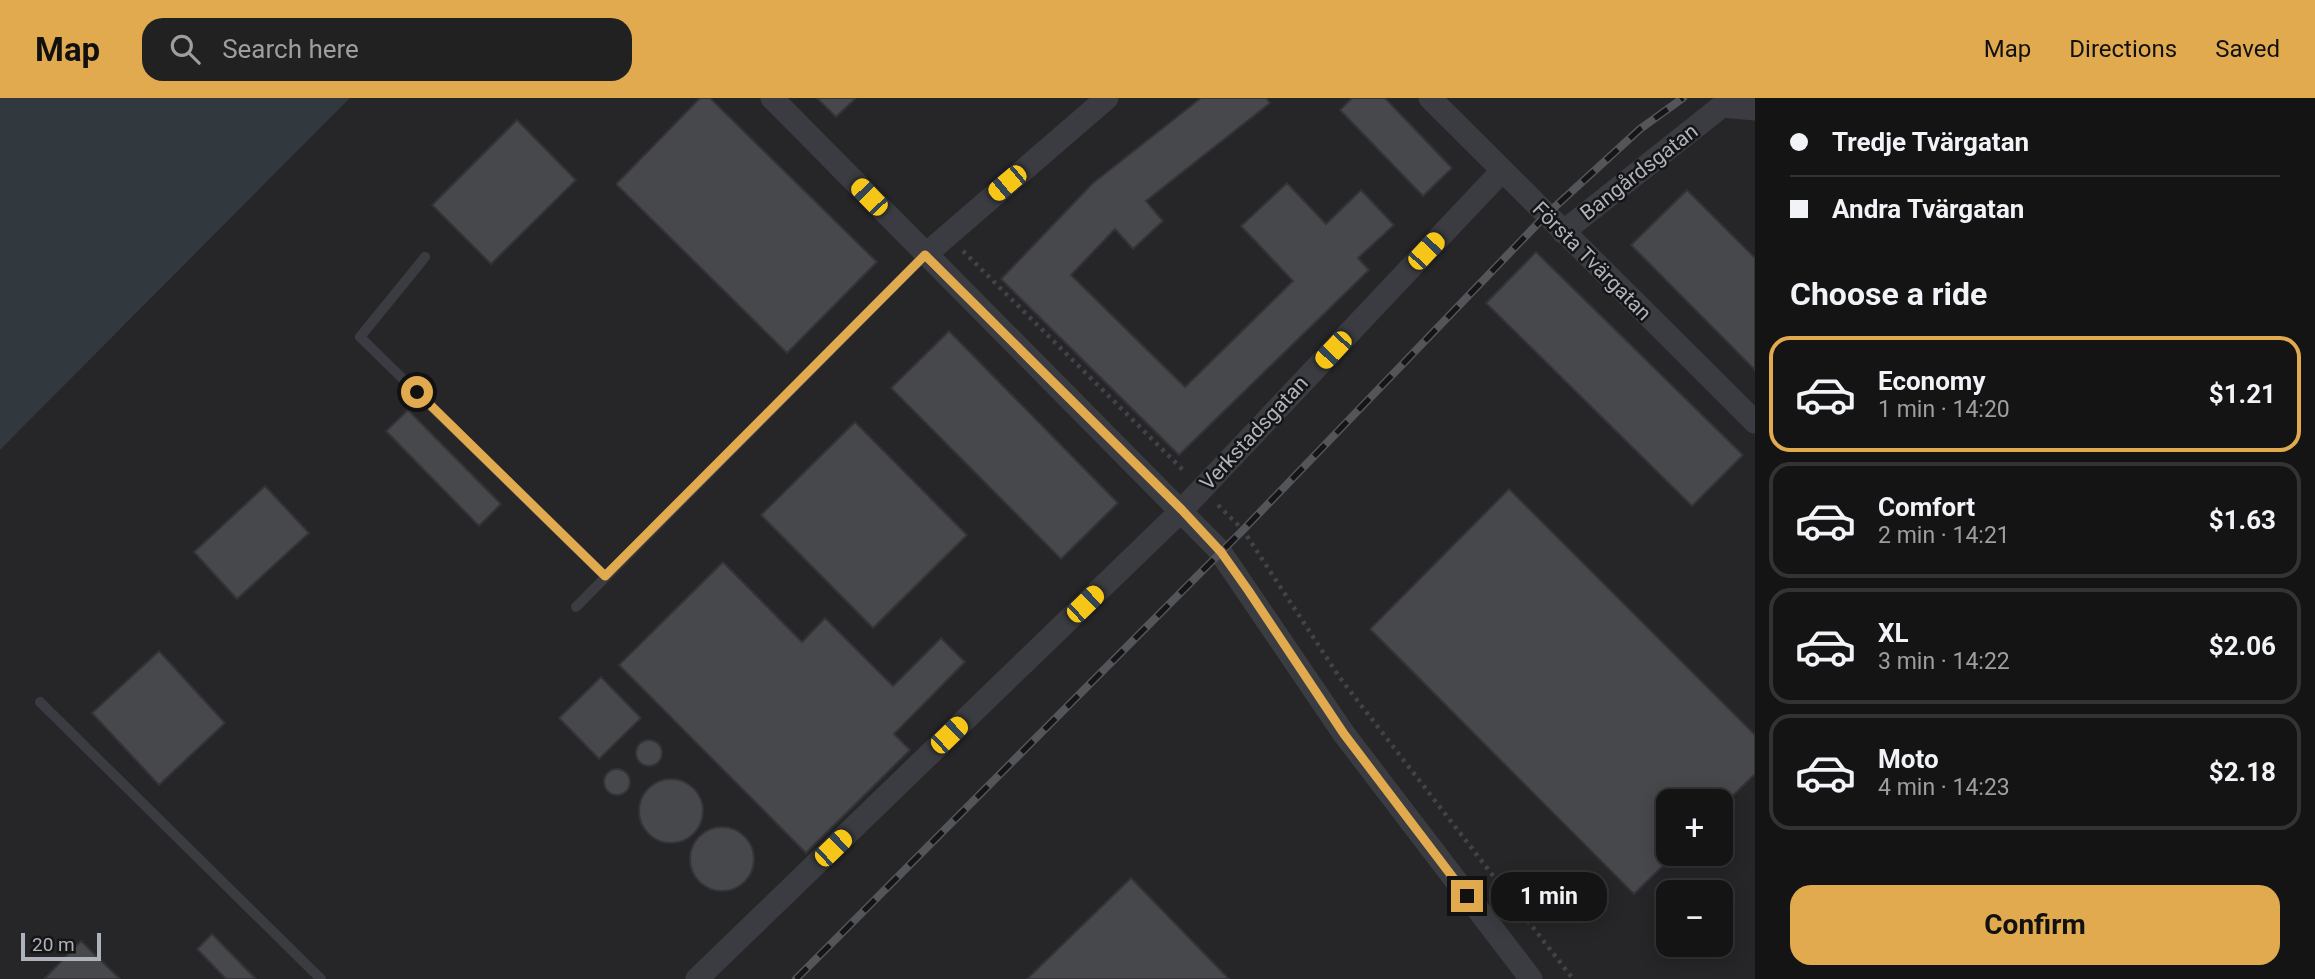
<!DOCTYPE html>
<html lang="en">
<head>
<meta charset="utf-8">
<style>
  body { margin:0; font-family:Roboto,sans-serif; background:#212122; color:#f1f3f6; height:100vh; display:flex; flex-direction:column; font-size:26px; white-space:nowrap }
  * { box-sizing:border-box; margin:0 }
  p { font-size:23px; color:#9d9ea0 }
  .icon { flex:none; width:38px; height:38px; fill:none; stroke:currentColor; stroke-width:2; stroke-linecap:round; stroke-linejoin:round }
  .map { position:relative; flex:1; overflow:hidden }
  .details { display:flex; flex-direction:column; background:#141415; width:560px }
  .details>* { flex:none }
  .guide { display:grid; align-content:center; height:154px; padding:0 35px; background:#141415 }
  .controls { position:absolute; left:1656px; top:691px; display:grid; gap:14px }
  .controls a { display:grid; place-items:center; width:77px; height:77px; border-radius:14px; background:#141415; box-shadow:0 4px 18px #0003,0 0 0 2px #333334; font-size:35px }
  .scale { position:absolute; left:21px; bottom:18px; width:80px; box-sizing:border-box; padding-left:7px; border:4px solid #aeb2ba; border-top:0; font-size:19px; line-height:24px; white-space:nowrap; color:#aeb2ba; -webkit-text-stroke:5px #151517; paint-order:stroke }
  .end { position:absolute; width:32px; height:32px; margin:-16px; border:9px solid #e1aa4e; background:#111; box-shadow:0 0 0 4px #111 }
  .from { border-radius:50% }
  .bubble { position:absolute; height:49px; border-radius:21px; background:#141415; box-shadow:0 4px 18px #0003,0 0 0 2px #333334; font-size:23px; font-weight:700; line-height:49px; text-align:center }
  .car { position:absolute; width:21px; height:42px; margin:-21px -10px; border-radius:9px; box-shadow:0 0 5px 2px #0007; background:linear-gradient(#f5c518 24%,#345 0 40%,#f5c518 0 76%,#345 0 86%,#f5c518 0) }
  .guide b { display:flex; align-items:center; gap:24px; height:66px; font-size:26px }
  .guide b+b { border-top:2px solid #333334 }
  .guide i { width:18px; height:18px; background:#f1f3f6 }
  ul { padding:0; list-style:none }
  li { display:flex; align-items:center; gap:21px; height:116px; margin:0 14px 10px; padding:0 21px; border:4px solid #333334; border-radius:21px }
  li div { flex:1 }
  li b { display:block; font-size:26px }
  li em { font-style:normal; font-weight:700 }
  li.selected { border-color:#e1aa4e }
  li>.icon { width:63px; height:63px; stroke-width:1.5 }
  h2 { padding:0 35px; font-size:32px; line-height:84px }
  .primary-button { display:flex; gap:14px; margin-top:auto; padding:14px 35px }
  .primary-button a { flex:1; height:80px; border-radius:21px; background:#e1aa4e; color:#111; font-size:28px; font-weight:700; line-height:80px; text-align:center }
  header { display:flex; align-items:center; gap:42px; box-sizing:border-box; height:98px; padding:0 35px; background:#e1aa4e; color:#111 }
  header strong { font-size:33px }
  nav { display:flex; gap:38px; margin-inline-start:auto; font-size:24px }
  .search { width:490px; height:63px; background:#212122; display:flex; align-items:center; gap:18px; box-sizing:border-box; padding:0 24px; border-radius:21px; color:#9d9ea0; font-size:26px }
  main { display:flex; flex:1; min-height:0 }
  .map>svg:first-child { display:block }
  .built { fill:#262629; fill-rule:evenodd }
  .water { fill:#31393f }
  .building { fill:#47484c; stroke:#343438; stroke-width:2 }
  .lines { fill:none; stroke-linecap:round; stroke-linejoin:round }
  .path { stroke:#424348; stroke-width:4.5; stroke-dasharray:3.5 5; stroke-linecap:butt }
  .service { stroke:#3b3c41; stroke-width:10 }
  .minor { stroke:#3b3c41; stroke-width:23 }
  .rail-casing { stroke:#535559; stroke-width:8 }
  .rail { stroke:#151517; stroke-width:5; stroke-dasharray:16; stroke-linecap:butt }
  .route { stroke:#e1aa4e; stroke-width:9 }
  .labels { text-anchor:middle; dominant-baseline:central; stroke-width:5; stroke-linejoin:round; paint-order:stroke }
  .street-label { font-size:21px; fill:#aeb2ba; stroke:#151517 }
</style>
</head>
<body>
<header>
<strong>Map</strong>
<div class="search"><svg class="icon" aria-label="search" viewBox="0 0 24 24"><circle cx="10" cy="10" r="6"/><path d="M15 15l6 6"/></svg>Search here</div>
<nav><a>Map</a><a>Directions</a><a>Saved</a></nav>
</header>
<main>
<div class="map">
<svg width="1755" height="881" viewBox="0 0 1755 881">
  <rect width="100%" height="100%" fill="#1a1a1c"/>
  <path class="built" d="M350,0H1755V881H0V352ZM1668,704H1720V756H1668ZM1668,794H1720V847H1668Z"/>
  <path class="water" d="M0,0H350L0,352Z"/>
  <path class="building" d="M700,0H710L877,164L787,255L616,86Z
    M817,0H856L836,19Z
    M1201,0H1266L1270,5L1146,103L1163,123L1133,151L1115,131L1071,177L1185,289L1293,183L1241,128L1287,85L1326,126L1361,92L1394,127L1358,160L1369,172L1179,357L1001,181L1093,85Z
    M1352,0H1385L1452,70L1423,98L1340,12Z
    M517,22L576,82L491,166L432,107Z
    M1687,92L1755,160V272L1631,147Z
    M1536,154L1743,357L1692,408L1486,205Z
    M949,233L1118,405L1061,461L891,290Z
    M408,312L501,406L479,428L386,333Z
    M855,324L967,437L873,530L761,417Z
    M265,388L309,435L237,501L194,454Z
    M1509,391L1755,637V676L1720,710V704H1668V756H1675L1634,796L1370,531Z
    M723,464L802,544L825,520L893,588L941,540L965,564L894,636L910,652L806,755L619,567Z
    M159,553L225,625L159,687L92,615Z
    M601,579L641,620L599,661L559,620Z
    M636 655a13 13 0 1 1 26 0a13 13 0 1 1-26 0Z
    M604 684a13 13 0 1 1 26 0a13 13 0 1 1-26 0Z
    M639 713a32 32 0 1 1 64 0a32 32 0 1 1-64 0Z
    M690 761a32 32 0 1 1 64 0a32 32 0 1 1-64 0Z
    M1131,780L1229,881H1027Z
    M212,836L256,881H226L197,851Z
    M81,843L120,881H44Z"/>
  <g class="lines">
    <path class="path" d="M963,153L1185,374
      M1218,407L1243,432L1340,580L1573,881"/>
    <path class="service" d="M425,159L360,239L605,478
      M576,509L925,157
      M40,604L321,881"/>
    <path class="minor" d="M772,0L1219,452L1344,636L1531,881
      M1430,0L1755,324
      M1563,134L1722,8L1755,11
      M925,157L1107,0
      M697,881L1182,412L1501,74"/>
    <g class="rail-casing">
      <path id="rail" d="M796,881L1243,432L1546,117L1640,31L1683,0"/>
    </g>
    <use href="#rail" class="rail"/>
  </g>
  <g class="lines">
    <path class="route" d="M417,294L605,478L925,157L1182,412L1221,454L1248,492L1344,636L1467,798"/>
  </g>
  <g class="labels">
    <g class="street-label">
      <text transform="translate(1639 74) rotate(-38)">Bangårdsgatan</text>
      <text transform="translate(1592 163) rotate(45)">Första Tvärgatan</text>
      <text transform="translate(1254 335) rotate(-47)">Verkstadsgatan</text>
    </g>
  </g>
</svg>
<div class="controls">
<a>+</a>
<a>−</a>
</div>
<div class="scale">20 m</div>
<i class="end from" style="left:417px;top:294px"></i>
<i class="end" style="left:1467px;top:798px"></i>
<div class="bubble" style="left:1491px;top:774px;width:116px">1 min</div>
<i class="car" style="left:1007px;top:85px;rotate:230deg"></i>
<i class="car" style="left:869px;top:99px;rotate:316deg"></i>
<i class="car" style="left:1426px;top:153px;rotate:43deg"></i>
<i class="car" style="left:1333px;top:252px;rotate:223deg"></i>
<i class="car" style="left:1085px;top:506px;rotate:46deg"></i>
<i class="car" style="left:949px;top:637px;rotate:46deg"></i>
<i class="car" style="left:833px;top:750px;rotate:46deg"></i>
</div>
<section class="details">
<div class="guide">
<b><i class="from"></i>Tredje Tvärgatan</b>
<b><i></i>Andra Tvärgatan</b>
</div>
<h2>Choose a ride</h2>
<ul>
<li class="selected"><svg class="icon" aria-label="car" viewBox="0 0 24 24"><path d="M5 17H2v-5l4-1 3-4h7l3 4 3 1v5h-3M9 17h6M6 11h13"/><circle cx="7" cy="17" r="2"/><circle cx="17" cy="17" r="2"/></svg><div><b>Economy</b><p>1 min · 14:20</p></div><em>$1.21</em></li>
<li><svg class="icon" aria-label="car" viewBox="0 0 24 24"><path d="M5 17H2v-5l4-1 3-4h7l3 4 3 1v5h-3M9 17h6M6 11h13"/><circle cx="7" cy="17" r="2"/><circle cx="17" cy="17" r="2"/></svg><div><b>Comfort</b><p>2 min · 14:21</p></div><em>$1.63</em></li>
<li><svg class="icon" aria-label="car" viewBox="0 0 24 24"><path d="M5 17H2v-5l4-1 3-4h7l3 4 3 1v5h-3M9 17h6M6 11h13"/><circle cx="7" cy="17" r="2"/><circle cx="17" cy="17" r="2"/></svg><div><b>XL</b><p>3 min · 14:22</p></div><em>$2.06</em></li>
<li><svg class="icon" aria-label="car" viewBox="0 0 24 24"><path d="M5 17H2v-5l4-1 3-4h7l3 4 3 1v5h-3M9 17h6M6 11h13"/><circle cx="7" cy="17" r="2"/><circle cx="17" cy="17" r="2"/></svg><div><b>Moto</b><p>4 min · 14:23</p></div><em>$2.18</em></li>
</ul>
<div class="primary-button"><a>Confirm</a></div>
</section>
</main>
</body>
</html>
